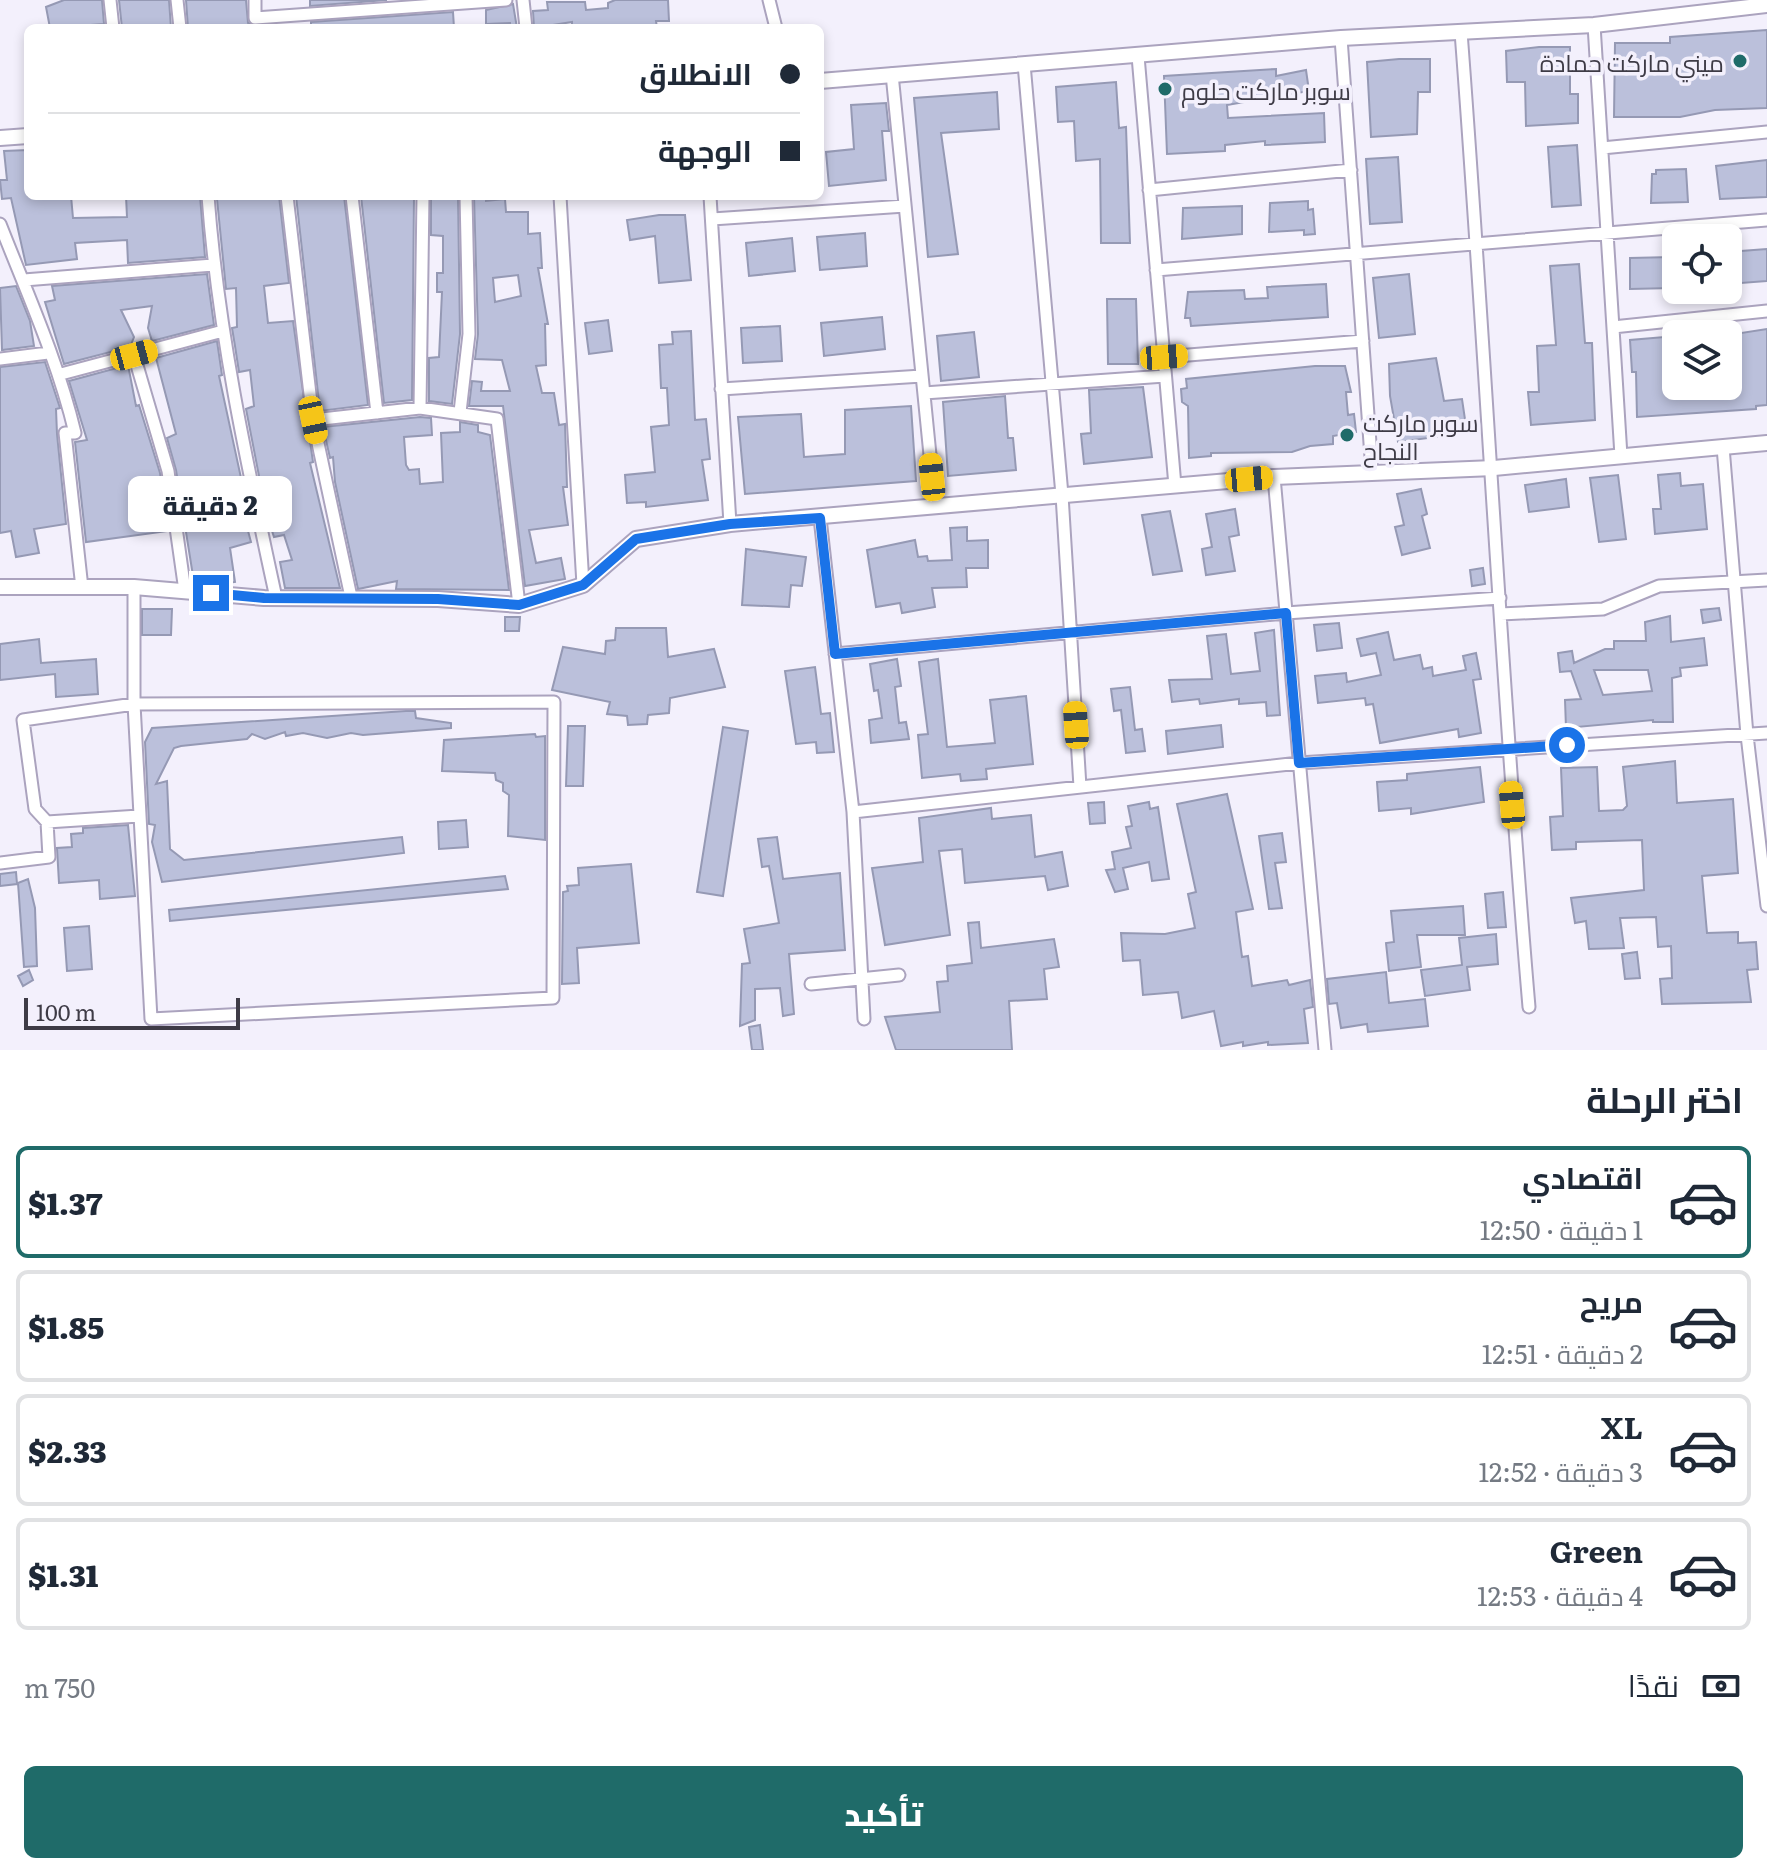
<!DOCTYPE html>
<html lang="ar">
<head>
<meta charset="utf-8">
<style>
  body { margin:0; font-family:Literata,Cairo,serif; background:#f6f6f7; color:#1f2937; direction:rtl; height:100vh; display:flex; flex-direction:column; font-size:30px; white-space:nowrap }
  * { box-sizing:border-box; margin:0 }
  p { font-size:26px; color:#747a83 }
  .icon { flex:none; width:44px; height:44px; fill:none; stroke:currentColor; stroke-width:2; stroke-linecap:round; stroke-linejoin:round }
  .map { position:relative; height:1050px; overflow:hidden; direction:ltr }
  .sheet { display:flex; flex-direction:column; background:#fff; flex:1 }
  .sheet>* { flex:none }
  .hud { position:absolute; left:24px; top:24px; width:800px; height:176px; border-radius:12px; box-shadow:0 4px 12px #0003; direction:rtl; display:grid; align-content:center; height:176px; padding:0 24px; background:#fff }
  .tools { position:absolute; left:1662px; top:224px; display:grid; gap:16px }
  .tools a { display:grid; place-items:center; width:80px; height:80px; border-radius:12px; background:#fff; box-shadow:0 4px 12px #0003; font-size:40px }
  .scale { position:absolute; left:24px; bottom:20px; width:216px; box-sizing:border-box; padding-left:8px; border:4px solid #3e3b46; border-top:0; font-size:22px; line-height:28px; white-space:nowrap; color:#3e3b46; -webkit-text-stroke:6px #f3f0fc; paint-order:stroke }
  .end { position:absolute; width:36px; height:36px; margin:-18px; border:10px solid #1a73e8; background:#fff; box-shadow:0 0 0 4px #fff }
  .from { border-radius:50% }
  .bubble { position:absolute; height:56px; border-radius:12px; background:#fff; box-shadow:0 4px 12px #0003; font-size:26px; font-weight:800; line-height:56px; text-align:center; direction:rtl }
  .car { position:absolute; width:24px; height:48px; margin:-24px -12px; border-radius:10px; box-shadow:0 0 6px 2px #0007; background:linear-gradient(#f5c518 24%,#345 0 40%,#f5c518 0 76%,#345 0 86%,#f5c518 0) }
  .hud b { display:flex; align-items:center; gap:28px; height:76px; font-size:30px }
  .hud b+b { border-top:2px solid #e0e1e3 }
  .hud i { width:20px; height:20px; background:#1f2937 }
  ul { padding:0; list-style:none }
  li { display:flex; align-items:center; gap:24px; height:112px; margin:0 16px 12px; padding:0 8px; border:4px solid #e0e1e3; border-radius:12px }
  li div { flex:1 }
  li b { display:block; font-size:30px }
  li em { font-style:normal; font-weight:800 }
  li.active { border-color:#1f6b69 }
  li>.icon { width:72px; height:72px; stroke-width:1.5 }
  h2 { padding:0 24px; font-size:36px; line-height:96px }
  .pay { display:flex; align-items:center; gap:20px; height:88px; padding:0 24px; font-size:30px }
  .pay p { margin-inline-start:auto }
  .button { display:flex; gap:16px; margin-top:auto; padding:16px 24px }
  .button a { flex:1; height:92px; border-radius:12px; background:#1f6b69; color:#fff; font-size:32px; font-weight:800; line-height:92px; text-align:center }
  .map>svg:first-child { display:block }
  .building { fill:#bbc0db; stroke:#9599b4; stroke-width:2; fill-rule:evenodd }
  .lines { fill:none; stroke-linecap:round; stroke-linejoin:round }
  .minor-casing { stroke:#aba3be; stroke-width:15 }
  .tertiary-casing { stroke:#aba3be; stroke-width:18 }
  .minor { stroke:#fff; stroke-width:11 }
  .tertiary { stroke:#fff; stroke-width:14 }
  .route { stroke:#1a73e8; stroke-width:10 }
  .poi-dot { fill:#1f6b69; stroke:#f3f0fc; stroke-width:3 }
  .labels { text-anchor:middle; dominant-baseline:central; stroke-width:7; stroke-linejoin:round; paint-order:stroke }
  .poi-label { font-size:24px; fill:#3e3b46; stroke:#f3f0fc; text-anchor:start }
</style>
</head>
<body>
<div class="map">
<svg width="1767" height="1050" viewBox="0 0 1767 1050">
  <rect width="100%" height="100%" fill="#f3f0fc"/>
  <path class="building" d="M64,0H102L104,24L50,28L46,7Z
    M119,0H169L171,28H122Z
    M186,0H246L248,23L271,28H188Z
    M310,0H387L310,6Z
    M615,0H668L669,21H656L657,28H572V22L534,28L533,11L548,10L547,2H585L586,10L608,8V3Z
    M513,4L517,28H510V23L486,24V10Z
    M453,12L454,28H311V22Z
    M1767,30V108L1715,110L1680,117H1614L1615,43H1670V37Z
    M1539,47H1570V94H1578V123L1526,126L1525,82H1507L1506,51Z
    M1399,59H1430V92H1418L1417,134L1371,137L1367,62Z
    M1276,69V76L1306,70L1309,91L1227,105L1228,118L1324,113L1325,142L1265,145V141L1225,145V151L1167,154L1164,76Z
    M1116,82L1119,128L1126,127L1130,243H1101L1100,159L1076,161L1074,121L1058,122L1056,87Z
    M997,92L999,129L941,133L958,254L928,257L914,98Z
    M886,103L889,131H882L886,180L829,186L826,152L854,149L851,105Z
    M1577,145L1581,205L1552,207L1548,147Z
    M28,150V196H71L73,218L127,217L126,196H200L205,257L128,263L127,240L75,243L77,259L26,265L11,198L2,199L0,180H7L4,151Z
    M1398,157L1402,222L1370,224L1366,159Z
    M1767,160V197L1720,199L1716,166Z
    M1686,169L1688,202L1651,203L1652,174H1656V170Z
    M279,196L289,283L264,286L268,323L293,321L313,462L310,463L340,588H285L280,562L292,560L284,535L274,537L266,512L246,409L254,406L250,370L239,372L235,346L232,328L237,327L236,288L226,289L217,199Z
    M296,196H344L368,405L320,411Z
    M361,196H414L412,400L384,403Z
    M431,196H458L460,334L452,404L429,401V358L439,357L442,292H437V273H443V236L431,235Z
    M474,196H486V201L505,199L506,212H528V234L540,233L542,268H538L548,324H545L546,365L536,366L542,393H554L559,425L565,424L567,487H563L568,525L529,530L536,563L561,558L565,579L525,586L503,406H469L472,381L482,382L481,391H510L502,360L475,359L478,334ZM518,275L521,296L495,302L493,278Z
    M1308,201V210L1313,209L1315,234L1304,235V230L1269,232L1270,203Z
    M1242,206V234L1182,239L1183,208Z
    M659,215H685L691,280L659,283L655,236L630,240L627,220Z
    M865,233L867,266L820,270L817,237Z
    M792,238L795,271L749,276L746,243Z
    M1767,249V281L1728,284V252Z
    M1672,257L1673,288L1630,289V258Z
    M1579,264L1585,343H1592L1595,420L1531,425L1528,392H1539L1537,346L1556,345L1550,266Z
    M207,274L214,325L152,341L148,328L152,306L121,310L134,337L130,347L64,364L45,302L55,300L52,286Z
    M1409,274L1415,334L1379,338L1373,278Z
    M1326,284L1328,317L1191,326L1190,318H1185L1188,292L1244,290L1245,299L1268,298L1267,287Z
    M16,286L30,321L34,346L2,350L0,288Z
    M1107,299H1136L1138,364H1108Z
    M882,317L885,349L824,356L821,323Z
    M608,320L612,351L589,354L585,323Z
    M780,326L782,361L743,363L741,328Z
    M1767,329V405L1756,406V409L1637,417L1636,372H1632L1630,340L1676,336V386H1728V335Z
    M691,331L695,420L706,419L710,459L702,460L708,500L646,507V502L627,503L625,475L655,472L651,427L669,425L667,388H661L659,345L673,344L672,332Z
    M974,332L979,377L941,381L937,336Z
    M217,341L222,375L219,376L249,515L244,516L251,542L230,548L235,582L221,584L194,582L176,470L167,438L176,434L156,358Z
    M1436,358L1444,401L1462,399L1467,433L1398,442L1390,396L1389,364Z
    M45,362L60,408L56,409L57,434L66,524L34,529L39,553L16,557L11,531L0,533V367Z
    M128,365L136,406L139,405L160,473L168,531L86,542L75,442L87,440L69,381Z
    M1315,366H1345L1351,392H1346L1348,415L1354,414L1356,432L1333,436V444L1310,446L1292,452L1211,453V456L1189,458L1188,406L1182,402L1181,389L1187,388L1186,379Z
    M1143,387L1152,457L1084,464L1081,434L1091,433L1089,390Z
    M1005,396L1008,438H1013L1016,470L948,476L943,402Z
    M911,406L916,481L745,494L738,417L801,414L804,457L845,454V410Z
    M420,417L431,418L432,435L404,437L406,465L409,470L419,469L420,484L443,482L441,433L460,432V422L478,425V432L490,435L509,590L396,589L397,581L358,589L335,482L333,457L330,458L323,427Z
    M1680,473L1681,486L1703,484L1707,529L1655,534L1653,509H1661L1658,475Z
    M1618,475L1626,539L1599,542L1590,478Z
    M1566,479L1569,507L1529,512L1525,485Z
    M1421,489L1427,514L1422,516L1430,548L1402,555L1395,527L1404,525L1397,494Z
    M1235,509L1239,535L1229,537L1235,571L1206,575L1202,549L1212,547L1206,514Z
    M1170,511L1182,571L1153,575L1142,515Z
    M967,527V541L988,540V568H966L967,587L932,588L935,607L902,613L900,603L876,607L867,550L915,540L918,557L927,556L928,561L952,560L950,528Z
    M746,549L806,557L802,586L791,585L789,607L742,605Z
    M1483,568L1485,584L1472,586L1470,570Z
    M1719,608L1721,620L1703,623L1701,610Z
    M142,609H172L171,635H142Z
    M1670,616L1671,642L1704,638L1707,665L1680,668L1681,676L1672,678L1673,722H1653V720L1566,728L1565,700L1581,699L1571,671L1560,672L1558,653L1572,651L1574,663L1605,649H1614V641H1646L1645,622ZM1594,670H1648L1652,691L1603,695Z
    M505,617H520L519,631H505Z
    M1339,623L1342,648L1317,651L1314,625Z
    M616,628H666L668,657L714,649L725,687L670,698L669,713L648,715L647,724L628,725L627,716L607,714L610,702L552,690L563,647L605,654L606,641L615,640Z
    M1274,630L1280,715L1267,716L1266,702L1239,704V699L1200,704L1199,699L1172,702L1169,680L1212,679L1207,636L1226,634L1231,674L1260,671L1255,633Z
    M1388,632L1394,660L1420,655L1423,669L1432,667L1433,676L1466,670L1463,656L1476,653L1481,679L1473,680L1481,733L1459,737L1458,729L1380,743L1373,704L1366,705L1365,698L1318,703L1315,676L1346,673L1347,682L1381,675L1376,653L1361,656L1357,639Z
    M39,639L41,663L96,659L98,694L56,697L55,674L0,680V644Z
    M897,659L901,686L895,687L899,723L906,722L909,739L871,743L869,720L882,718L878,690L874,691L870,664Z
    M938,659L947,747L995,743L990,700L1026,696L1033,764L986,769L987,779L961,781L960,774L922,778L918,735L928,734L919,662Z
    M815,667L821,714L830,713L834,752L817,753L816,742L796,744L785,671Z
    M1130,687L1135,730L1142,729L1145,751L1126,753L1121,710L1114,711L1111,689Z
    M406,711H415L416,718L451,723V728L363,735L351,733L327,738L303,733L286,736L285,732L265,739L252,734L247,739L181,746L174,748L156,784L167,781L170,849L184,860L402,837L404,853L162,882L152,842L155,825L149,824L145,742L152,728Z
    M1221,725L1223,747L1168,754L1166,731Z
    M568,726H585L583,786H566Z
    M723,727L748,731L723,896L697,892Z
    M535,734L536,737L545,736V840L508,836L509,795L503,791V783L496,780L495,773L442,771L444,740Z
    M1675,761L1677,803L1733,799L1738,873L1702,876L1707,933L1738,932V943L1756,942L1758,969L1747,970L1751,1002L1662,1004L1660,979L1672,978L1671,946L1658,947L1656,917L1620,918L1624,948L1589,949L1586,921L1575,923L1571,898L1644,890L1642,840L1576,842V849L1552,850L1550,817L1563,816L1561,768L1597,767L1599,811L1623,810L1627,806L1623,767Z
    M1480,767L1484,802L1411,814V808L1379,811L1377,782L1407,780V774Z
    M1227,794L1253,909L1236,912L1242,957L1248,956L1252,986L1287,980L1289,985L1310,980L1313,1007L1304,1009L1308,1043L1268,1045V1042L1243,1046V1042L1221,1046L1214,1011L1182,1018L1178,992L1143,995L1140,960L1123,961L1121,933L1165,934L1195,928L1188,894L1196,892L1177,804Z
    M1104,802L1105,823L1090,824L1088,803Z
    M1149,802L1150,809L1158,807L1169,879L1152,881L1149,862L1123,868L1128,889L1115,892L1106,870L1115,869L1112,852L1131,848L1126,827L1132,826L1128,806Z
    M991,808L992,819L1031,815L1035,857L1062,852L1068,886L1048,890L1045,876L965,883L962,849L939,851L950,935L885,945L872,868L923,862L919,818Z
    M466,820L468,847L439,849L438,822Z
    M128,825L135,896L100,899L99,880L59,883L57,848L72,847L71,834L83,833V828Z
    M1282,833L1286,862L1275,863L1282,908L1269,909L1259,836Z
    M777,837L783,879L840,873L845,950L789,954L794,1014L783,1016L780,988L755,989V1020L740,1026L742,964L750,963L744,929L779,923L769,866L762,867L758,839Z
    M631,864L639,943L577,948L579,983L562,984L563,892L568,891L567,886L579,885L578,868Z
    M16,872L17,884L0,886V874Z
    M505,876L508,889L170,921L169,910Z
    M28,879L35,908L37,966L24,967L18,883Z
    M1503,892L1506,927L1488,928L1485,894Z
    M1463,906L1465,935H1417L1421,967L1389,971L1386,943L1394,942L1391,911Z
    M979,922L981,948L1054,939L1059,967L1044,969L1047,999L1009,1001L1012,1050H896L885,1017L940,1012L937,982L948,981L947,966L972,963L968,923Z
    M89,926L92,969L67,971L64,928Z
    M1496,934L1498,964L1467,967L1470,990L1425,996L1421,970L1462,965L1459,938Z
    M1637,952L1640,978L1625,979L1622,954Z
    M29,970L33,980L23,986L18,976Z
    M1386,972L1389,1003L1425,999L1428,1026L1368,1032L1367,1024L1341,1028L1337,1003L1329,1004L1327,979Z
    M760,1025L763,1050H752L749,1027Z"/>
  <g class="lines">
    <g class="minor-casing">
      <path id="minor" d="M110,0L113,28
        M177,0L180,28
        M255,0V18L506,0
        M523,0L526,28
        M769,0L776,28
        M1594,25L1621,456
        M1461,32C1486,357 1501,682 1529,1007
        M1341,38L1372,471
        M1138,56L1175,486
        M1024,64L1062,495L1080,787
        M892,74L935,505
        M1602,148L1767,132
        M1149,190L1351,170
        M208,196C218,332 247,464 276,598
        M287,196L313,420L351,597
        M352,196L377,413
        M560,196L583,585
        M710,196L730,524
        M712,219L905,206
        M0,224C27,293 58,361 75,433H65L82,588
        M1156,270L1767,220
        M24,280L213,265
        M1613,327L1767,311
        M134,355L168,471L185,591
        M1164,357L1363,341
        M0,359L48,353
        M61,374L223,331
        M721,389L922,376
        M924,393L1165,376
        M420,408L423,196
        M460,412L469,334L466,196
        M313,420L420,408L497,419L519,605
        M1723,447L1747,735L1767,906
        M1274,477L1325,1050
        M820,518L853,812L864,1019
        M134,587V704L151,1019L553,998L554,702L134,704L23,720L35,809L47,822L139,816
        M1501,614L1603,609L1659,586L1767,580
        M835,654L1286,613L1500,598
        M853,812L1299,763L1767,733
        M0,863L49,857L47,822
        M811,984L899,975"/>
    </g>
    <g class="tertiary-casing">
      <path id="tertiary" d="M820,81L1341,38L1594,25L1767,5
        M0,138L28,136
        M0,587H134L264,598L438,599L519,605L583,585L636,539L730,524L1274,477L1494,468L1767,443"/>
    </g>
    <use href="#minor" class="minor"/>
    <use href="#tertiary" class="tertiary"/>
  </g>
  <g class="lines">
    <path class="route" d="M211,593L264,598L438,599L519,605L583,585L636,539L730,524L820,518L835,654L1286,613L1299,763L1567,745"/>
  </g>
  <g class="poi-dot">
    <circle cx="1740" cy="61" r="8"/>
    <circle cx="1165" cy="89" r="8"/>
    <circle cx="1347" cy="435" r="8"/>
  </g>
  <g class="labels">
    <g class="poi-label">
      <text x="1724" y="61" text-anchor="end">ميني ماركت حمادة</text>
      <text x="1181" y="89">سوبر ماركت حلوم</text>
      <text x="1363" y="421">سوبر ماركت<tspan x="1363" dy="28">النجاح</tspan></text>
    </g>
  </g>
</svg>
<div class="tools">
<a><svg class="icon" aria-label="locate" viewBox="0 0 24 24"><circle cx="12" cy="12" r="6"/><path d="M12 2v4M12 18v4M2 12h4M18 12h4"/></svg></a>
<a><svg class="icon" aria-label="layers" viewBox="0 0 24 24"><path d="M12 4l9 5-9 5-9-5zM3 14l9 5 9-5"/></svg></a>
</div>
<div class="scale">100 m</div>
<i class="end from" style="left:1567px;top:745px"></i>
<i class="end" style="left:211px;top:593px"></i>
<div class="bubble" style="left:128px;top:476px;width:164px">2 دقيقة</div>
<i class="car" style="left:134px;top:355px;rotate:75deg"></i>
<i class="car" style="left:1164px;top:357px;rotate:86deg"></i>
<i class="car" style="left:313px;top:420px;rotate:168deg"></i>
<i class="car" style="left:932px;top:477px;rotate:354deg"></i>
<i class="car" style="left:1249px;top:479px;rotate:85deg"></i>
<i class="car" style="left:1076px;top:725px;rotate:356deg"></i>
<i class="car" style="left:1512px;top:805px;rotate:355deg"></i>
<div class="hud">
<b><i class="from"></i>الانطلاق</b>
<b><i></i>الوجهة</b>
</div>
</div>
<section class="sheet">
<h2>اختر الرحلة</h2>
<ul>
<li class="active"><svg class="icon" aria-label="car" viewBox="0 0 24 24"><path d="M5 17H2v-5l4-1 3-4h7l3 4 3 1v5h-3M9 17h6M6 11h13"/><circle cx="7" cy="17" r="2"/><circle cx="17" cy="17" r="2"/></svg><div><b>اقتصادي</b><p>1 دقيقة · 12:50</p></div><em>$1.37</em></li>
<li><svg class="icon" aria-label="car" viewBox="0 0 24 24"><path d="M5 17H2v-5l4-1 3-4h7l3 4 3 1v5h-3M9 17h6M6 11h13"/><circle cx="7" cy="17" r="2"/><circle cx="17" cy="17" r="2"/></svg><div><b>مريح</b><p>2 دقيقة · 12:51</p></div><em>$1.85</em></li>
<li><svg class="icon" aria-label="car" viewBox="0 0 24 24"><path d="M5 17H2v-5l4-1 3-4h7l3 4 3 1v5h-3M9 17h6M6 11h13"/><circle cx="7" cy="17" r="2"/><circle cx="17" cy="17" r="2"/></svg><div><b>XL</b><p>3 دقيقة · 12:52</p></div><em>$2.33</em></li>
<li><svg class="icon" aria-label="car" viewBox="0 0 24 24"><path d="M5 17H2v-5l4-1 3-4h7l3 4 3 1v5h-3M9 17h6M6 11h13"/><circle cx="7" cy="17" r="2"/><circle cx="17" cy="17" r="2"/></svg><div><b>Green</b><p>4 دقيقة · 12:53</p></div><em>$1.31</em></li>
</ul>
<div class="pay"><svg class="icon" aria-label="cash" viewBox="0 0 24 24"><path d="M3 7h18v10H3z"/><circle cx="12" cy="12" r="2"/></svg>نقدًا<p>750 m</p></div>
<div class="button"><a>تأكيد</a></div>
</section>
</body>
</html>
